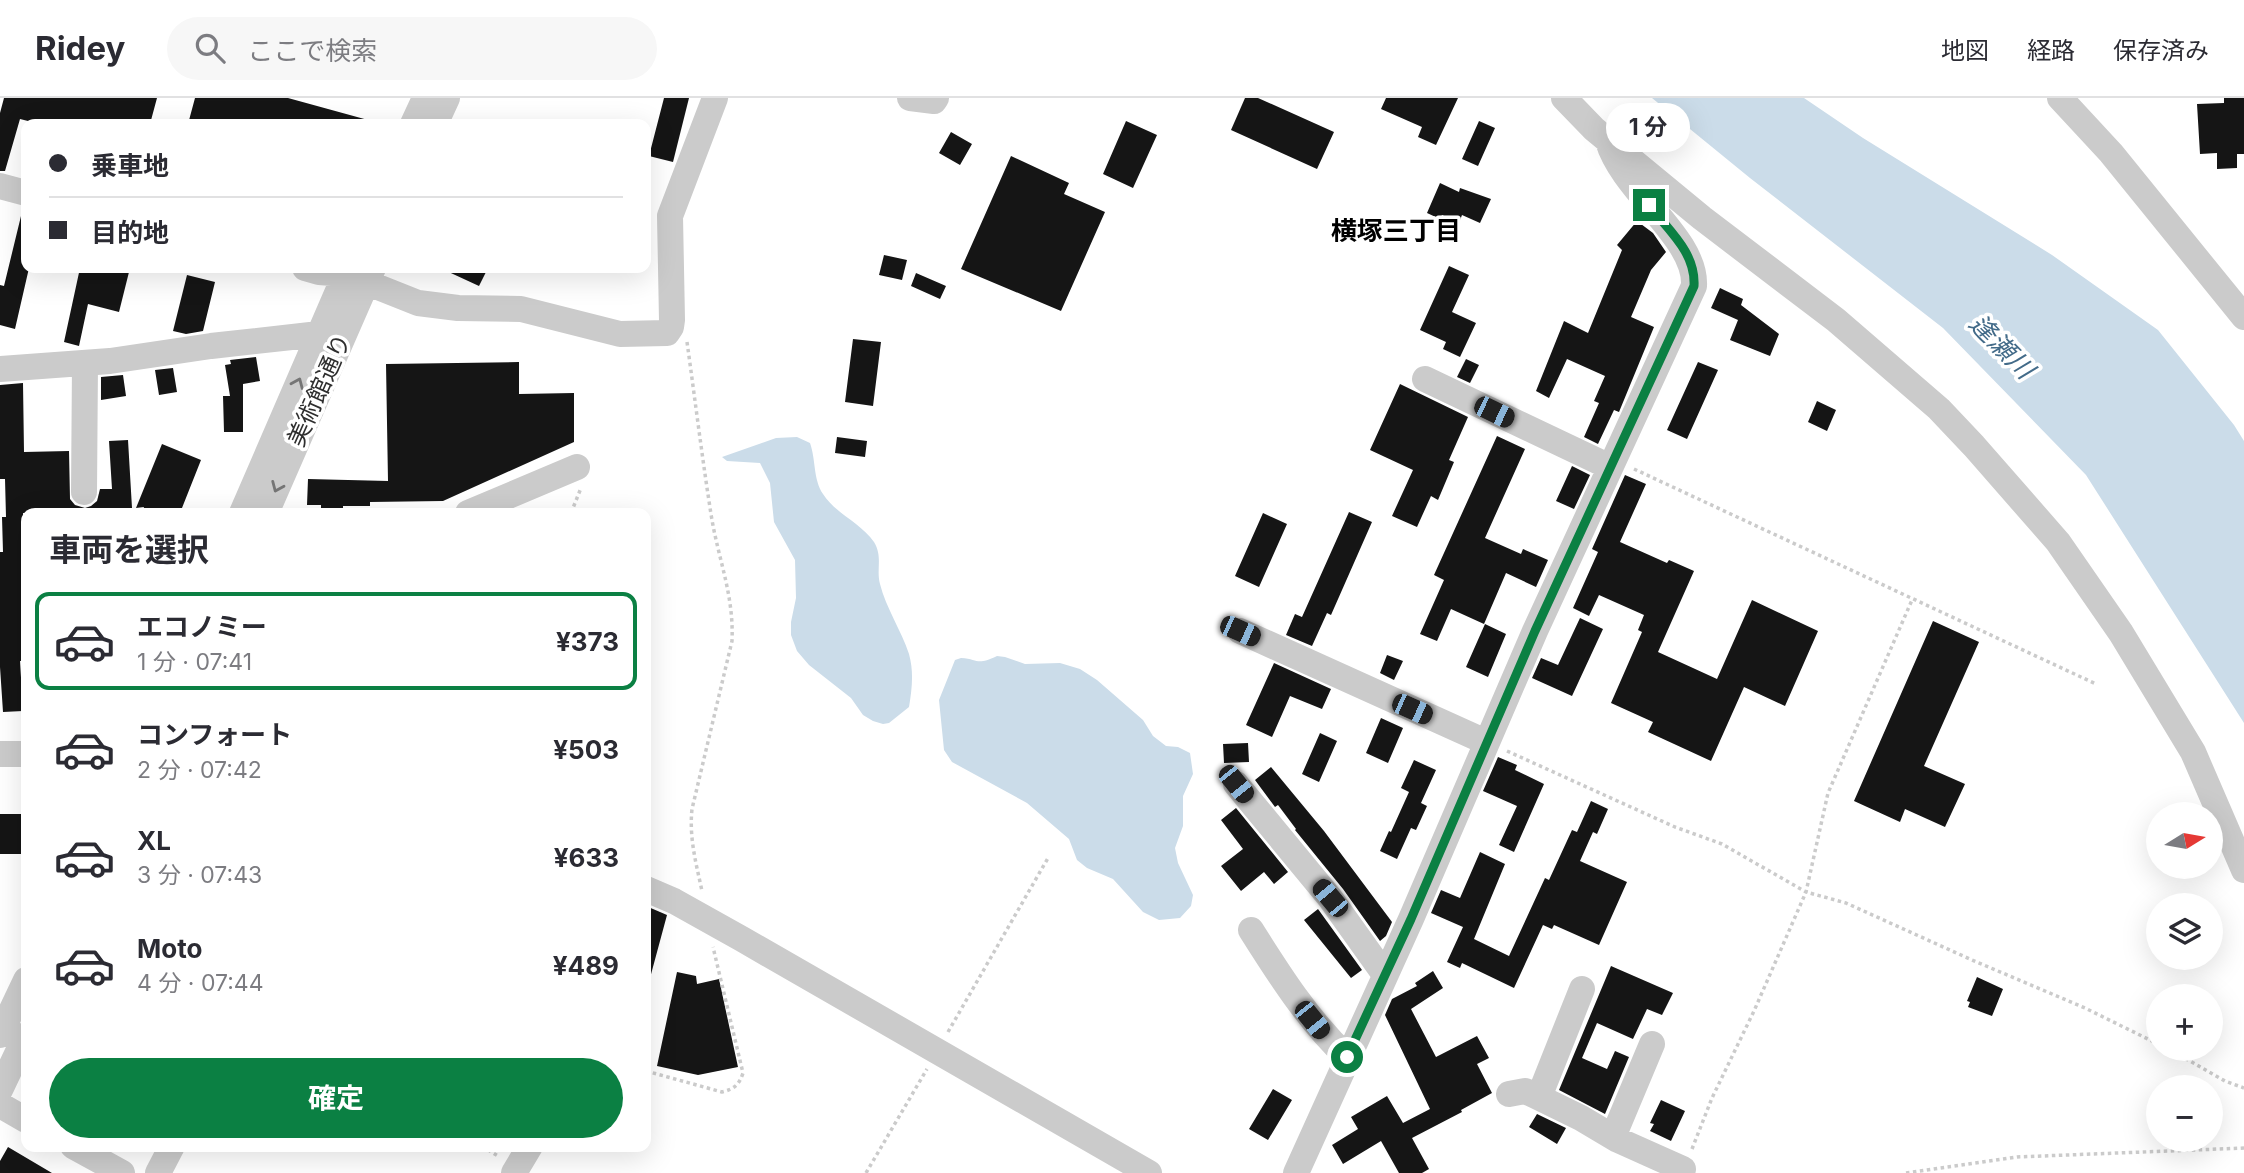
<!DOCTYPE html>
<html lang="ja">
<head>
<meta charset="utf-8">
<style>
  body { margin:0; font-family:Inter,"Noto Sans JP",sans-serif; background:#f7f7f7; color:#2b2b33; height:100vh; display:flex; flex-direction:column; font-size:26px; white-space:nowrap }
  * { box-sizing:border-box; margin:0 }
  p { font-size:23px; color:#7c7c81 }
  .icon { flex:none; width:38px; height:38px; fill:none; stroke:currentColor; stroke-width:2; stroke-linecap:round; stroke-linejoin:round }
  .map { position:relative; flex:1; overflow:hidden }
  .details { position:absolute; left:21px; top:410px; width:630px; height:644px; display:flex; flex-direction:column; background:#fff; border-radius:14px; box-shadow:0 7px 28px #0002 }
  .details>* { flex:none }
  .hud { position:absolute; left:21px; top:21px; width:630px; height:154px; border-radius:14px; box-shadow:0 7px 28px #0002; display:grid; align-content:center; height:154px; padding:0 28px; background:#fff }
  .needle { width:46px; rotate:79deg }
  .tools { position:absolute; left:2146px; top:704px; display:grid; gap:14px }
  .tools a { display:grid; place-items:center; width:77px; height:77px; border-radius:50%; background:#fff; box-shadow:0 7px 28px #0002; font-size:35px }
  .end { position:absolute; width:32px; height:32px; margin:-16px; border:9px solid #0b8043; background:#fff; box-shadow:0 0 0 4px #fff }
  .from { border-radius:50% }
  .bubble { position:absolute; height:49px; border-radius:24px; background:#fff; box-shadow:0 7px 28px #0002; font-size:23px; font-weight:700; line-height:49px; text-align:center }
  .car { position:absolute; width:21px; height:42px; margin:-21px -10px; border-radius:9px; box-shadow:0 0 5px 2px #0007; background:linear-gradient(#222 24%,#8ab4d8 0 40%,#222 0 76%,#8ab4d8 0 86%,#222 0) }
  .hud b { display:flex; align-items:center; gap:24px; height:66px; font-size:26px }
  .hud b+b { border-top:2px solid #e1e1e2 }
  .hud i { width:18px; height:18px; background:#2b2b33 }
  ul { padding:0; list-style:none }
  li { display:flex; align-items:center; gap:21px; height:98px; margin:0 14px 10px; padding:0 14px; border:4px solid transparent; border-radius:14px }
  li div { flex:1 }
  li b { display:block; font-size:26px }
  li em { font-style:normal; font-weight:700 }
  li.on { border-color:#0b8043 }
  li>.icon { width:63px; height:63px; stroke-width:1.5 }
  h2 { padding:0 28px; font-size:32px; line-height:84px }
  .cta { display:flex; gap:14px; margin-top:auto; padding:14px 28px }
  .cta a { flex:1; height:80px; border-radius:42px; background:#0b8043; color:#fff; font-size:28px; font-weight:700; line-height:80px; text-align:center }
  header { display:flex; align-items:center; gap:42px; box-sizing:border-box; height:98px; padding:0 35px; background:#fff; border-bottom:2px solid #e1e1e2 }
  header strong { font-size:33px }
  nav { display:flex; gap:38px; margin-inline-start:auto; font-size:24px }
  .search { width:490px; height:63px; background:#f7f7f7; display:flex; align-items:center; gap:18px; box-sizing:border-box; padding:0 24px; border-radius:38px; color:#7c7c81; font-size:26px }
  .map>svg:first-child { display:block }
  .water { fill:#cbdce9 }
  .building { fill:#151515 }
  .lines { fill:none; stroke-linecap:round; stroke-linejoin:round }
  .path { stroke:#cbcbcb; stroke-width:3.5; stroke-dasharray:3.5 3.5; stroke-linecap:butt }
  .minor { stroke:#cbcbcb; stroke-width:26 }
  .oneway { stroke:#757575 }
  .route { stroke:#0b8043; stroke-width:9 }
  .labels { text-anchor:middle; dominant-baseline:central; stroke-width:7; stroke-linejoin:round; paint-order:stroke }
  .street-label { font-size:24px; fill:#2e2e2e; stroke:#fff }
  .neighbourhood-label { font-size:26px; font-weight:bold; fill:#000; stroke:#fff }
  .water-label { font-size:26px; font-style:italic; fill:#436b89; stroke:#fff }
</style>
</head>
<body>
<header>
<strong>Ridey</strong>
<div class="search"><svg class="icon" aria-label="search" viewBox="0 0 24 24"><circle cx="10" cy="10" r="6"/><path d="M15 15l6 6"/></svg>ここで検索</div>
<nav><a>地図</a><a>経路</a><a>保存済み</a></nav>
</header>
<div class="map">
<svg width="2244" height="1075" viewBox="0 0 2244 1075">
  <rect width="100%" height="100%" fill="#fff"/>
  <path class="water" d="M1652,0H1804L1863,40L2052,157L2158,232L2234,327L2244,343V625L2086,377L1943,230L1750,80Z
    M797,339L810,345C816,362 813,381 823,396C836,416 861,425 874,444C883,459 876,471 880,486C886,510 901,532 909,556C914,574 912,591 909,609L889,625L883,626L873,623L863,617L851,600L809,567L797,553L791,537V524L796,500L795,462L774,424L770,385L760,365L727,363L722,359L776,340Z
    M997,558L1005,559L1025,566L1060,565L1080,571L1097,582L1143,622L1153,638L1166,648L1178,649L1190,655L1193,676L1183,698V728L1175,750L1178,765L1193,797L1191,808L1180,820L1159,822L1143,814L1113,781L1087,770L1077,762L1069,741L1027,705L952,664L944,652L939,602L955,562L961,560C979,561 976,568 997,558Z"/>
  <path class="building" d="M4,0H157L150,26H40L20,21L5,73H0V15Z
    M195,0H288L368,22L367,26H188Z
    M664,0H689L673,64L649,58Z
    M1245,0H1258L1334,34L1317,71L1231,32Z
    M1386,0H1458L1436,47L1418,39L1422,29L1381,11Z
    M2224,0H2244V56H2237V70L2217,71V55L2200,56L2197,6L2224,5Z
    M1126,23L1157,37L1133,90L1103,76Z
    M1479,23L1495,30L1478,68L1462,61Z
    M951,34L972,46L960,67L939,55Z
    M1011,58L1069,85L1064,96L1105,114L1061,213L961,171Z
    M1440,85L1459,94L1460,90L1491,101L1480,125L1462,117L1459,125L1442,117L1440,121L1427,115Z
    M21,118L26,119V170H29L15,231L0,227V187L4,188Z
    M1637,123L1653,135L1666,154L1651,172L1631,219L1654,229L1619,314L1614,312L1598,346L1584,339L1599,305L1594,303L1605,278L1567,261L1549,300L1536,293L1564,223L1588,235L1622,152L1617,147Z
    M884,157L907,162L902,182L879,177Z
    M1449,168L1469,177L1452,214L1476,225L1460,259L1443,251L1446,244L1420,232Z
    M80,170H130L119,214L88,206L79,248L64,244Z
    M440,170H488L479,188Z
    M916,175L946,188L940,201L911,188Z
    M187,177L215,184L203,233L186,236L173,233Z
    M1720,190L1743,201L1741,207L1779,236L1770,258L1730,242L1738,222L1711,210Z
    M853,241L881,244L873,308L845,304Z
    M256,259L260,283L243,286V334H224L223,298H230L225,267L231,266L230,262Z
    M1466,261L1479,267L1470,285L1457,279Z
    M519,264V296L574,295V344L443,403L370,404V408H343V415H321V407H307L308,381L388,383L386,266Z
    M1698,264L1718,272L1687,341L1667,332Z
    M173,270L177,294L159,297L155,272Z
    M123,277L126,298L101,302V279Z
    M23,285L24,354L69,353L70,401L75,407L85,410L91,408L97,403L100,391H112L109,343L128,342L132,410L71,415H23L26,472V563H20L23,613L3,614L0,569V454H3L2,419H6L5,381H0V287Z
    M1400,286L1468,319L1449,362L1454,364L1438,402L1431,398L1417,429L1392,418L1413,372L1370,352Z
    M1817,303L1836,312L1827,333L1808,324Z
    M1497,338L1525,351L1485,440L1521,456L1523,451L1548,462L1536,489L1506,475L1484,526L1451,511L1437,543L1420,536L1444,482L1434,477Z
    M837,339L867,343L865,359L835,355Z
    M162,346L201,362L180,415H142L144,409L136,410Z
    M1572,368L1590,377L1574,411L1556,403Z
    M1625,377L1646,386L1620,444L1667,465L1669,462L1694,473L1658,554L1717,581L1752,502L1818,533L1785,608L1744,589L1711,663L1648,634L1653,624L1611,605L1642,534L1638,532L1644,517L1599,497L1589,518L1573,510L1598,454L1592,451Z
    M1349,414L1372,424L1331,517L1327,515L1312,548L1286,537L1295,516L1302,519Z
    M1263,415L1287,426L1259,489L1235,478Z
    M1580,520L1603,531L1572,598L1532,580L1541,560L1558,567Z
    M1933,523L1979,544L1924,668L1965,686L1945,729L1905,711L1900,724L1854,703Z
    M1485,526L1506,536L1488,579L1466,569Z
    M1387,557L1403,563L1394,582L1380,575Z
    M1274,565L1331,591L1322,611L1290,598L1272,639L1246,627Z
    M1381,620L1403,630L1388,665L1366,655Z
    M1320,635L1337,643L1319,684L1302,676Z
    M1248,645L1249,664L1224,665L1223,646Z
    M1498,659L1517,667L1515,672L1544,686L1514,754L1499,747L1517,708L1483,693Z
    M1414,662L1436,672L1421,705L1427,708L1416,732L1411,730L1397,761L1380,753L1389,733L1391,734L1409,694L1401,690Z
    M1271,669L1324,733L1392,824L1386,838L1380,843L1343,791L1295,732L1296,731L1278,707L1275,709L1255,682Z
    M1591,703L1608,711L1597,736L1593,734L1580,763L1627,784L1599,847L1554,827L1552,831L1543,827L1514,890L1462,865L1460,870L1447,864L1463,829L1431,815L1441,792L1460,800L1480,754L1505,766L1474,841L1509,858L1545,780L1549,782L1572,732L1577,734Z
    M1236,710L1288,774L1274,786L1264,774L1241,793L1221,768L1243,751L1221,722Z
    M0,716H26V756H0Z
    M646,808L667,817L650,880L646,879Z
    M1318,811L1362,872L1351,880L1304,822Z
    M1611,868L1673,895L1662,917L1647,911L1633,941L1597,925L1582,960L1607,971L1615,953L1629,959L1605,1016L1559,992Z
    M1433,873L1443,890L1411,911L1436,959L1477,938L1489,960L1477,966L1492,995L1461,1012L1462,1014L1412,1040L1429,1071L1422,1075H1399L1381,1043L1343,1066L1332,1047L1358,1031L1351,1019L1387,998L1403,1025L1430,1011L1385,917L1392,901L1417,888L1415,885Z
    M677,874L696,878L697,886L719,881L738,969L698,977L657,968Z
    M1977,879L2003,891L1992,918L1968,909L1970,904L1967,903Z
    M1273,991L1292,1002L1268,1042L1249,1031Z
    M1661,1002L1685,1013L1671,1043L1650,1033L1654,1026L1650,1025Z
    M1537,1016L1566,1030L1557,1046L1529,1029Z
    M8,1049L52,1075H0V1063Z"/>
  <g class="lines">
    <path class="path" d="M687,244C695,301 702,359 711,416C718,461 734,496 732,543L692,711C689,740 696,765 702,793
      M1634,371L2096,586
      M571,415L581,390
      M1507,653L1675,729L1722,746L1806,794L1846,805L1972,862L2085,910L2158,946
      M948,934L1048,760
      M2167,950L2225,983L2244,990
      M646,973L722,994C734,991 739,987 743,975L713,849
      M482,1048L498,1058
      M1692,1051L1712,1000L1754,913L1806,794L1828,695L1912,502
      M866,1075L927,971
      M1906,1075L2017,1059L2244,1050"/>
    <path class="minor" d="M910,0L934,3L936,0
      M1564,0L1594,31L1702,120L1836,222L1939,311L1974,348L2058,444L2121,535L2193,654L2244,772
      M2060,0L2111,55L2244,219
      M413,26L425,0
      M435,26L447,0
      M0,88L26,95
      M305,170L319,174L345,176L418,205L458,210L521,211L620,236L667,235L671,229L672,222L670,118L715,0
      M0,271L110,263L211,248L319,236
      M1425,281L1610,369
      M84,394L85,265
      M242,415L348,170
      M266,415L373,170
      M468,415L577,369
      M1240,533L1486,644
      M0,656H26
      M1236,686L1330,800L1385,877
      M646,791L674,803L742,841L1149,1075
      M1251,832C1280,878 1308,922 1347,959
      M0,937L26,882
      M0,992L26,937
      M1509,996L1525,993L1534,997L1581,1020L1618,1042L1683,1071L1682,1075
      M1539,999L1582,891
      M0,1007L26,1022
      M1613,1039L1652,946
      M73,1048L122,1075
      M158,1075L172,1048
      M514,1075L530,1048
      M1296,1075L1411,821L1535,533L1694,188C1697,140 1623,94 1608,43"/>
  </g>
  <defs><path id="oneway-chevron" d="M-2-3.5L2.5 0L-2 3.5" fill="none" stroke-width="1.6" stroke-linecap="round" stroke-linejoin="round" transform="scale(1.75)"/></defs>
  <g class="oneway">
    <use href="#oneway-chevron" transform="translate(298 285) rotate(-67)"/>
    <use href="#oneway-chevron" transform="translate(277 389) rotate(113)"/>
  </g>
  <g class="lines">
    <path class="route" d="M1347,959L1411,821L1535,533L1694,188C1696,154 1668,132 1649,107"/>
  </g>
  <g class="labels">
    <g class="street-label">
      <text transform="translate(319 292) rotate(-66)">美術館通り</text>
    </g>
    <g class="neighbourhood-label">
      <text x="1396" y="132">横塚三丁目</text>
    </g>
    <g class="water-label">
      <text transform="translate(2002 248) rotate(45)">逢瀬川</text>
    </g>
  </g>
</svg>
<div class="tools">
<a><svg class="needle" viewBox="-14 -14 28 28"><path d="M0-13l5 13h-10z" fill="#e53935"/><path d="M0 13l5-13h-10z" fill="#7c7c81"/></svg></a>
<a><svg class="icon" aria-label="layers" viewBox="0 0 24 24"><path d="M12 4l9 5-9 5-9-5zM3 14l9 5 9-5"/></svg></a>
<a>+</a>
<a>−</a>
</div>
<i class="end from" style="left:1347px;top:959px"></i>
<i class="end" style="left:1649px;top:107px"></i>
<div class="bubble" style="left:1606px;top:5px;width:84px">1 分</div>
<i class="car" style="left:1494px;top:314px;rotate:116deg"></i>
<i class="car" style="left:1240px;top:533px;rotate:114deg"></i>
<i class="car" style="left:1412px;top:611px;rotate:114deg"></i>
<i class="car" style="left:1236px;top:686px;rotate:141deg"></i>
<i class="car" style="left:1330px;top:800px;rotate:320deg"></i>
<i class="car" style="left:1312px;top:922px;rotate:141deg"></i>
<div class="hud">
<b><i class="from"></i>乗車地</b>
<b><i></i>目的地</b>
</div>
<section class="details">
<h2>車両を選択</h2>
<ul>
<li class="on"><svg class="icon" aria-label="car" viewBox="0 0 24 24"><path d="M5 17H2v-5l4-1 3-4h7l3 4 3 1v5h-3M9 17h6M6 11h13"/><circle cx="7" cy="17" r="2"/><circle cx="17" cy="17" r="2"/></svg><div><b>エコノミー</b><p>1 分 · 07:41</p></div><em>¥373</em></li>
<li><svg class="icon" aria-label="car" viewBox="0 0 24 24"><path d="M5 17H2v-5l4-1 3-4h7l3 4 3 1v5h-3M9 17h6M6 11h13"/><circle cx="7" cy="17" r="2"/><circle cx="17" cy="17" r="2"/></svg><div><b>コンフォート</b><p>2 分 · 07:42</p></div><em>¥503</em></li>
<li><svg class="icon" aria-label="car" viewBox="0 0 24 24"><path d="M5 17H2v-5l4-1 3-4h7l3 4 3 1v5h-3M9 17h6M6 11h13"/><circle cx="7" cy="17" r="2"/><circle cx="17" cy="17" r="2"/></svg><div><b>XL</b><p>3 分 · 07:43</p></div><em>¥633</em></li>
<li><svg class="icon" aria-label="car" viewBox="0 0 24 24"><path d="M5 17H2v-5l4-1 3-4h7l3 4 3 1v5h-3M9 17h6M6 11h13"/><circle cx="7" cy="17" r="2"/><circle cx="17" cy="17" r="2"/></svg><div><b>Moto</b><p>4 分 · 07:44</p></div><em>¥489</em></li>
</ul>
<div class="cta"><a>確定</a></div>
</section>
</div>
</body>
</html>
